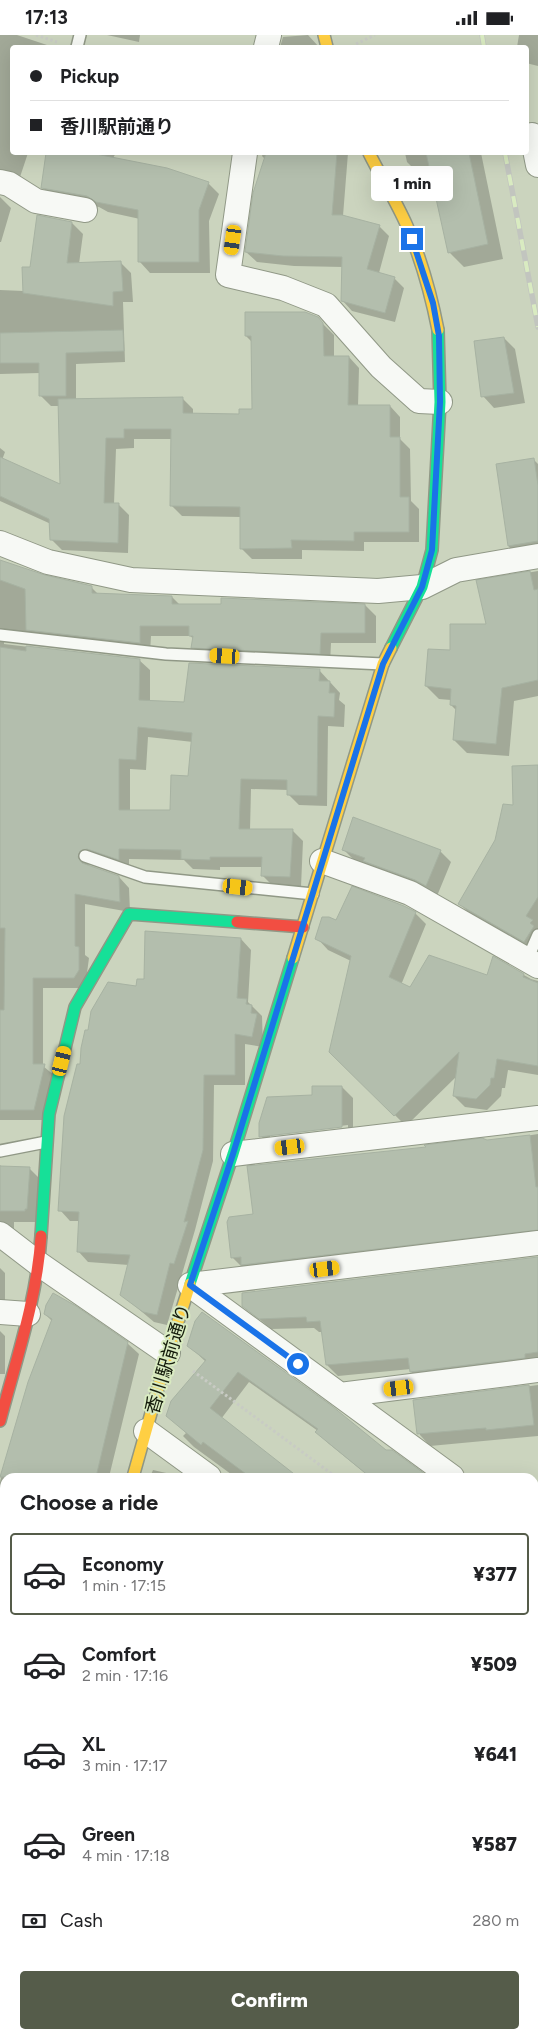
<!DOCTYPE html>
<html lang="en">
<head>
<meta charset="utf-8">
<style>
  body { margin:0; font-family:Figtree,"Noto Sans JP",sans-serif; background:#f6f6f6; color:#202124; height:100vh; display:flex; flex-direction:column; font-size:19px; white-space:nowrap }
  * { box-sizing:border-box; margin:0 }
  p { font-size:16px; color:#757577 }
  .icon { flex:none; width:28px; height:28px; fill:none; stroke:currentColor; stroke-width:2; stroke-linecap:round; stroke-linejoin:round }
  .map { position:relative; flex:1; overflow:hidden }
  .sheet { position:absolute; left:0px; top:1438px; width:539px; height:566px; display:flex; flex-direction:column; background:#fff; border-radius:15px 15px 0 0; box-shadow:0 5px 20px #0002 }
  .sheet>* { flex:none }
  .banner { position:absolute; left:10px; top:10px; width:519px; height:110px; border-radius:5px; box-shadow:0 5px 20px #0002; display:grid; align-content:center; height:110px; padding:0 20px; background:#fff }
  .end { position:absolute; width:22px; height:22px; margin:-11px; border:6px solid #1a73e8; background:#fff; box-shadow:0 0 0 2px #fff }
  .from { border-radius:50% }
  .bubble { position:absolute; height:35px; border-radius:5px; background:#fff; box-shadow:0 5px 20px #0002; font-size:16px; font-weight:800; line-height:35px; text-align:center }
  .car { position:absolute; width:15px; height:30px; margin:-15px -8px; border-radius:6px; box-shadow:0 0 4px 1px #0007; background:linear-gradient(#f5c518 24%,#345 0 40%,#f5c518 0 76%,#345 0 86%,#f5c518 0) }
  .banner b { display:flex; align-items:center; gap:18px; height:48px; font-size:19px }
  .banner b+b { border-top:1px solid #e0e0e0 }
  .banner i { width:12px; height:12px; background:#202124 }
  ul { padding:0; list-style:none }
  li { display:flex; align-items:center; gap:15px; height:82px; margin:0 10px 8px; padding:0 10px; border:2px solid transparent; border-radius:5px }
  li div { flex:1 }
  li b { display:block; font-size:19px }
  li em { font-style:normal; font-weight:800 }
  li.active { border-color:#555c4a }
  li>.icon { width:45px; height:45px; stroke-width:1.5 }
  h2 { padding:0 20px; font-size:22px; line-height:60px }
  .pay { display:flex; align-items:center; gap:12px; height:55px; padding:0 20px; font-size:19px }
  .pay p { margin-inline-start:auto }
  .cta { display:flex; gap:10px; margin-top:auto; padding:10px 20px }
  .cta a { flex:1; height:58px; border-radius:5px; background:#555c4a; color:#fff; font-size:20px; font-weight:800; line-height:58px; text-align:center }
  .status { display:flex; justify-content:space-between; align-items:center; height:35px; padding:0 25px; background:#fff; direction:ltr }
  .status svg { height:14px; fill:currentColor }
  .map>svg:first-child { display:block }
  .shadow { fill:#0003; fill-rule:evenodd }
  .building { fill:#b3bead; stroke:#a7b2a2; fill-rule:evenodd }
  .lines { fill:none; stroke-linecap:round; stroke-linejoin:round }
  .lane-casing { stroke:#909886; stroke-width:14 }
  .street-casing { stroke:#909886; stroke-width:26 }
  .fast-casing { stroke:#909886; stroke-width:14 }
  .slow-casing { stroke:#909886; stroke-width:14 }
  .jam-casing { stroke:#909886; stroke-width:14 }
  .path { stroke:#c8cbc4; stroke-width:3; stroke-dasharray:2.5 2.5; stroke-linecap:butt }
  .lane { stroke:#f7f9f5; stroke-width:11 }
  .street { stroke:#f7f9f5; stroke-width:24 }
  .fast { stroke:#16e098; stroke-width:11 }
  .slow { stroke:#ffcf43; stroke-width:11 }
  .jam { stroke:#f24e42; stroke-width:11 }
  .rail-casing { stroke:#c2c5bf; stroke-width:5.5 }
  .rail { stroke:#d9ebc1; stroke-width:4; stroke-dasharray:11; stroke-linecap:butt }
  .route { stroke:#1a73e8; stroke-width:6 }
  .labels { text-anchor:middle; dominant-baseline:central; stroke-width:4; stroke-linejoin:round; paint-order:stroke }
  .street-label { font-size:19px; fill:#151c0c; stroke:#d9ebc1 }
</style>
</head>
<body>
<div class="status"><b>17:13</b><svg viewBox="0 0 49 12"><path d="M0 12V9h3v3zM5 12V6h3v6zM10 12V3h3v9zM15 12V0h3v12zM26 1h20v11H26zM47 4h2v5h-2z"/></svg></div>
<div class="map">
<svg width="538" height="2003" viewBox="0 0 538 2003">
  <rect width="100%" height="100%" fill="#cbd4be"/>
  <path class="shadow" d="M0,0H17L53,12H12V118H28L19,145L0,149Z
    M107,0H140L139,7Z
    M308,0L319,12H280L283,2Z
    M519,0H538V31L526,28V12H517Z
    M48,118H116L113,123L208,148L219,159L209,186L210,238H150L140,227V184L108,177L99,172L53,163L43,153Z
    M263,118H348L343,181L379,191L389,201L379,238L394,243L404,253L395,287L352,276L342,265L343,232L294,231L257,227L246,217L265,124L262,121Z
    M405,118H481L503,224L464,232L449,217L433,141L423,143L407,127Z
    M0,162L11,173L1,207H0Z
    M72,188L83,199L79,229L120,227L131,238L133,267H123L125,327L76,329V365L182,363L193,374V379L240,380L253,376V308L246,301L317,283L334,300V322H349L359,333L358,372L390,371L400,382V404L410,414L411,466L419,474V507H364V516L302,515V524H252L241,513V482L182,481L171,470L172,404H134V413L116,414L114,469H118L129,480L128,518L62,515L51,504V489L0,466V413L5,417L2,425L61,451L59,371H51L40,360V338L0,339V255L24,256L31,233Z
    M504,303L515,314L525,368L494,373L483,361Z
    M534,425L538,429V525L525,527L509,512L497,430Z
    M0,526L45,542L91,552L99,560L172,562L180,570H365L376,581V608H331L330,629L203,623L193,612L194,604L190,601H151L150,618L12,603L4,607V609L139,625L150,635V667L185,668L319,635L340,658L339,665L345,670L344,692L328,691L327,771L299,770L289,760V755L251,754L250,795H292L303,806L301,852L273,851L262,840V832H220V835L193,834L184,825L129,824V835L90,826L88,831L119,842L129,853L130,877L85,869V920L89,923L85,953H43V1031L55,1041L44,1085H0ZM148,702L193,707L189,742L171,777H130V734L146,735Z
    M538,536V661L514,666L509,721L467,718L454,705L457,676L451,670V665L439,664L426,651L451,617L487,590L478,546Z
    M538,732V917L471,880L460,869Z
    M344,815L440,816L451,827L437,861L355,826Z
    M415,878L426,889L401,950L410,954L488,941L494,923L531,944L538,946V1040L508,1035L505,1053H502L501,1061L487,1075L465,1072L454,1061L457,1041L406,1091L330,1016L351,926L328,915L317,903L336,887Z
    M241,904L251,915L248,967L262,981L263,1012L245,1009V1050H214L213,1126L195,1195L167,1290L154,1287L122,1260L129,1230L88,1227L78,1216L80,1186H70L60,1175L81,1031L137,952L145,946Z
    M342,1052L353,1063V1103L272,1113L261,1101L313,1061ZM348,1090V1093L270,1102V1100Z
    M538,1099V1206L243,1233L232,1222L255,1180L487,1107Z
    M0,1130L2,1132L29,1133L40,1144L36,1187H14V1197L0,1202Z
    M538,1223V1333L422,1348L411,1337V1334L338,1341L327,1330L323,1297H319L314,1293L271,1294L244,1271Z
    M0,1233L5,1238V1276L0,1280Z
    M45,1279L127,1308L139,1319L109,1442H5V1547L0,1545V1447L29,1347L52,1286Z
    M196,1287L385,1416H391L427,1442H370L328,1408L318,1396L249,1347L221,1384L295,1442L297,1440L301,1442H235L194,1412L183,1401L186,1398L168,1381L206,1327L188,1310Z
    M0,1296L5,1301V1339H0Z
    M538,1350V1401L430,1411L420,1400L415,1366Z
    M153,1435L184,1442H150Z
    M534,1519L538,1520V1679L534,1683Z
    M5,1612V1636L0,1631Z
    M5,1642V1660L0,1655Z
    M0,1690L5,1691V1723H0Z
    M534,1697H538V1746L534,1743Z
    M534,1782L538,1783V1815L534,1814Z
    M0,1880H5V1988L0,1987Z
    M534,1925H538V1971H534Z
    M134,1999H193V2003L136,2001Z
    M221,1999H327V2003H221Z
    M342,1999H429L433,2003H341Z"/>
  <path class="building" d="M46,118H91L167,133L209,147L199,175V227H138V175L96,167L87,161L41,153Z
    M266,118H337L332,180H342L380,190L367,234L395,242L385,278L341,266L342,222L283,221L245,217L253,158Z
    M426,118H469L488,209L448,218Z
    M37,180L72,187L67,228L121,226L123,256L113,257V271L23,258L22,232H30Z
    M245,277H305L318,282L323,288L324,321H349L348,370H390V402H400V462H409V497H354V506L291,505L292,513L240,514V472L170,471L171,394H124V403H106L104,468H119L118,508L50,505L49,484L0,461V422L60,449L58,364L183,362V378L239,379V374H252L251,301H245Z
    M123,295L124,316L66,318V361H39V328H0V298Z
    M504,302L514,358L481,362L474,306Z
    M534,423L538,450V506L508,511L496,429Z
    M0,525L45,540L92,551V558L172,561V569H221V563L365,569V598H321L320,619L191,613L193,601H189V591H140V608L26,595L25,554L0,545Z
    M530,536L534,555L538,554V645L502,653L496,709L453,705L456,671L450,670L451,654L425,651L428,614L450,615V589H486L476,545Z
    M26,611L140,624L139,665L184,667L189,628L320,634L319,646H330L329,658H335L334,682L318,681L317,761L287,760V745L241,744L239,794H293L290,842L261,841L262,822H210V825L181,824V815L119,814V825L87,814L80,816L78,822L82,828L119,841L120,867L75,859V911L79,912V935L74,943H33V1029H45L34,1075H0V975H4L5,893H0V612L26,616ZM138,692L192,698L188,741L171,740L170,775H119V724L136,725Z
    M538,730V862L526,881L533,885L530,888L534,891L524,907L458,869L495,805L503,769L513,770L512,731Z
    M353,782L441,815L426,851L415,845L363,826L365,823L342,815Z
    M352,851L404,871L416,877L389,942L410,952L429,920L487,940L493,921L524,939L523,942L538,948V1031L497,1024L494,1043H491L490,1050L476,1064L453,1061L459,1017L394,1081L329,1017L351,921L315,904L322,882H329L336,885Z
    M145,896L241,903L237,963L247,964L246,969L252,970L251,978L257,979L252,1002L235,999V1040H204L203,1115L184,1187L188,1186L174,1229L170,1228L157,1280L143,1277L120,1260L130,1220L77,1217L79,1177L58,1176L64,1081L77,1029H80L81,1013L85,995H88L91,976L108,947L136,951L137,944H144Z
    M312,1051H342V1092L259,1102V1088L267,1062L312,1060Z
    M530,1100L536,1152H538V1195L241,1230V1222L231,1223L227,1187L229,1182L253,1179L247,1131L426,1112L424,1110L482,1103L487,1105Z
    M0,1131L30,1132L27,1174H25V1176H0Z
    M538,1222V1317L525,1319V1323L410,1337L408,1323L326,1330L320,1286L307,1287L306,1282L259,1284L242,1271V1258Z
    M53,1258L76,1271L128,1307L96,1442H0L28,1347L52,1284L44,1279L46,1270Z
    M202,1277L332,1371L386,1415H392L429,1442H370L315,1397L318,1394L238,1337L210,1373L298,1442H250L203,1407L201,1410L166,1381L171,1366L206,1325L187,1311L195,1286Z
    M529,1350L534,1390L486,1395V1393L417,1399L413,1365Z"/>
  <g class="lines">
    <g class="lane-casing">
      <path id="lane" d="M77,12L80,0
        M0,600L166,619L383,629
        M85,821L145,842L313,859
        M527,925L538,900
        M0,1116L46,1107"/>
    </g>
    <g class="street-casing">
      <path id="street" d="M266,12L269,0
        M532,100L538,130
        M245,118L228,240L283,253L326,270L381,332L419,366L440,367
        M0,147L9,149L36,166L85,175
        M0,508L48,527L131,545L378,556L422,552L456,535L538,521
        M322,826L410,858L538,931
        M233,1119L538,1083
        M0,1199L39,1229L168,1318
        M0,1277L28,1279
        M340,1360L538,1335
        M146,1396L209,1442
        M452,1442L190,1250L538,1208
        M534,1468L538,1467
        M534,1503L538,1506
        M0,1669L5,1676
        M534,1680L538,1683
        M534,1763L538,1765
        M0,1858H5
        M534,1995H538
        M327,2003V1999"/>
    </g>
    <g class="fast-casing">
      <path id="fast" d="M391,613L422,552L432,515L440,367L438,295
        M41,1201L49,1079L75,972L129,879L237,887
        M190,1249L233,1119L293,923
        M35,1999V2003"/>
    </g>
    <g class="slow-casing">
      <path id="slow" d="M324,0L327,12
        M369,118C381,142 396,166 407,191C421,224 431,259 438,295
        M293,923L383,629L391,613
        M133,1442L168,1318L190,1249"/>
    </g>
    <g class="jam-casing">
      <path id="jam" d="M237,887L303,892
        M0,1386C16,1325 37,1264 41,1201"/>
    </g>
    <path class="path" d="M36,0L57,7
      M356,9L375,0
      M193,1336L336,1442
      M534,1589L538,1592"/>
    <use href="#lane" class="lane"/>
    <use href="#street" class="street"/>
    <use href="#fast" class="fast"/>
    <use href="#slow" class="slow"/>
    <use href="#jam" class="jam"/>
    <g class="rail-casing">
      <path id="rail" d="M482,0L484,12
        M505,118L538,292"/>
    </g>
    <use href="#rail" class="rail"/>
  </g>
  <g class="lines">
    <path class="route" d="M298,1329L190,1250L233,1119L383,629L422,552L432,515L440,367L439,301L433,268L412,204"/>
  </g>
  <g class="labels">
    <g class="street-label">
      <text transform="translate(168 1324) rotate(-73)">香川駅前通り</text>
    </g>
  </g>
</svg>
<i class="end from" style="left:298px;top:1329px"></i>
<i class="end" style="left:412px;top:204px"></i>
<div class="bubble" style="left:371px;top:131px;width:82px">1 min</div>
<i class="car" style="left:233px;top:205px;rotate:188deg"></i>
<i class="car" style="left:225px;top:621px;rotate:273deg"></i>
<i class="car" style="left:238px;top:852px;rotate:96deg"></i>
<i class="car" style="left:62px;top:1026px;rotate:14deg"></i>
<i class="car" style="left:290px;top:1112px;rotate:263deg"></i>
<i class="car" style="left:325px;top:1234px;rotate:83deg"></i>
<i class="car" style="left:399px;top:1353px;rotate:263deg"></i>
<div class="banner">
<b><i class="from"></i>Pickup</b>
<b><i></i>香川駅前通り</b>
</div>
<section class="sheet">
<h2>Choose a ride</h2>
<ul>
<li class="active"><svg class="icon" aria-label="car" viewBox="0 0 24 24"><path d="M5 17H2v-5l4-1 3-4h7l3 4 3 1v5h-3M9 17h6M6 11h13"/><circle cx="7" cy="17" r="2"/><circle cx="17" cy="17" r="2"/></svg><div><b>Economy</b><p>1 min · 17:15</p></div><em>¥377</em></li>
<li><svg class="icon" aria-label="car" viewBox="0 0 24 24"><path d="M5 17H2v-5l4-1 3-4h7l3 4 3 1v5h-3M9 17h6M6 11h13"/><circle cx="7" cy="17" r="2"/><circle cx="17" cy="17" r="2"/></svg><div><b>Comfort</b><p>2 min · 17:16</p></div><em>¥509</em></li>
<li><svg class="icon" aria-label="car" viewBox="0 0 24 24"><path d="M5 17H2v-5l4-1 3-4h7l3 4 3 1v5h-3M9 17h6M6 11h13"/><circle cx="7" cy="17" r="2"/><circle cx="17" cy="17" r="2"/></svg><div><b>XL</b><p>3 min · 17:17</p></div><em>¥641</em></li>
<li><svg class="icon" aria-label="car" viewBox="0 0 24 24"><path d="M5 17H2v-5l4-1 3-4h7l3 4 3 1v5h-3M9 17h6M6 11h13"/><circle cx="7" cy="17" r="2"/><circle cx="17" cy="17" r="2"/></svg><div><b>Green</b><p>4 min · 17:18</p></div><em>¥587</em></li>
</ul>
<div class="pay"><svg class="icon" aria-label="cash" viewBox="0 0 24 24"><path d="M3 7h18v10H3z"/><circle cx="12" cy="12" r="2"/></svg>Cash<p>280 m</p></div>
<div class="cta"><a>Confirm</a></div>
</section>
</div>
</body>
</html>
